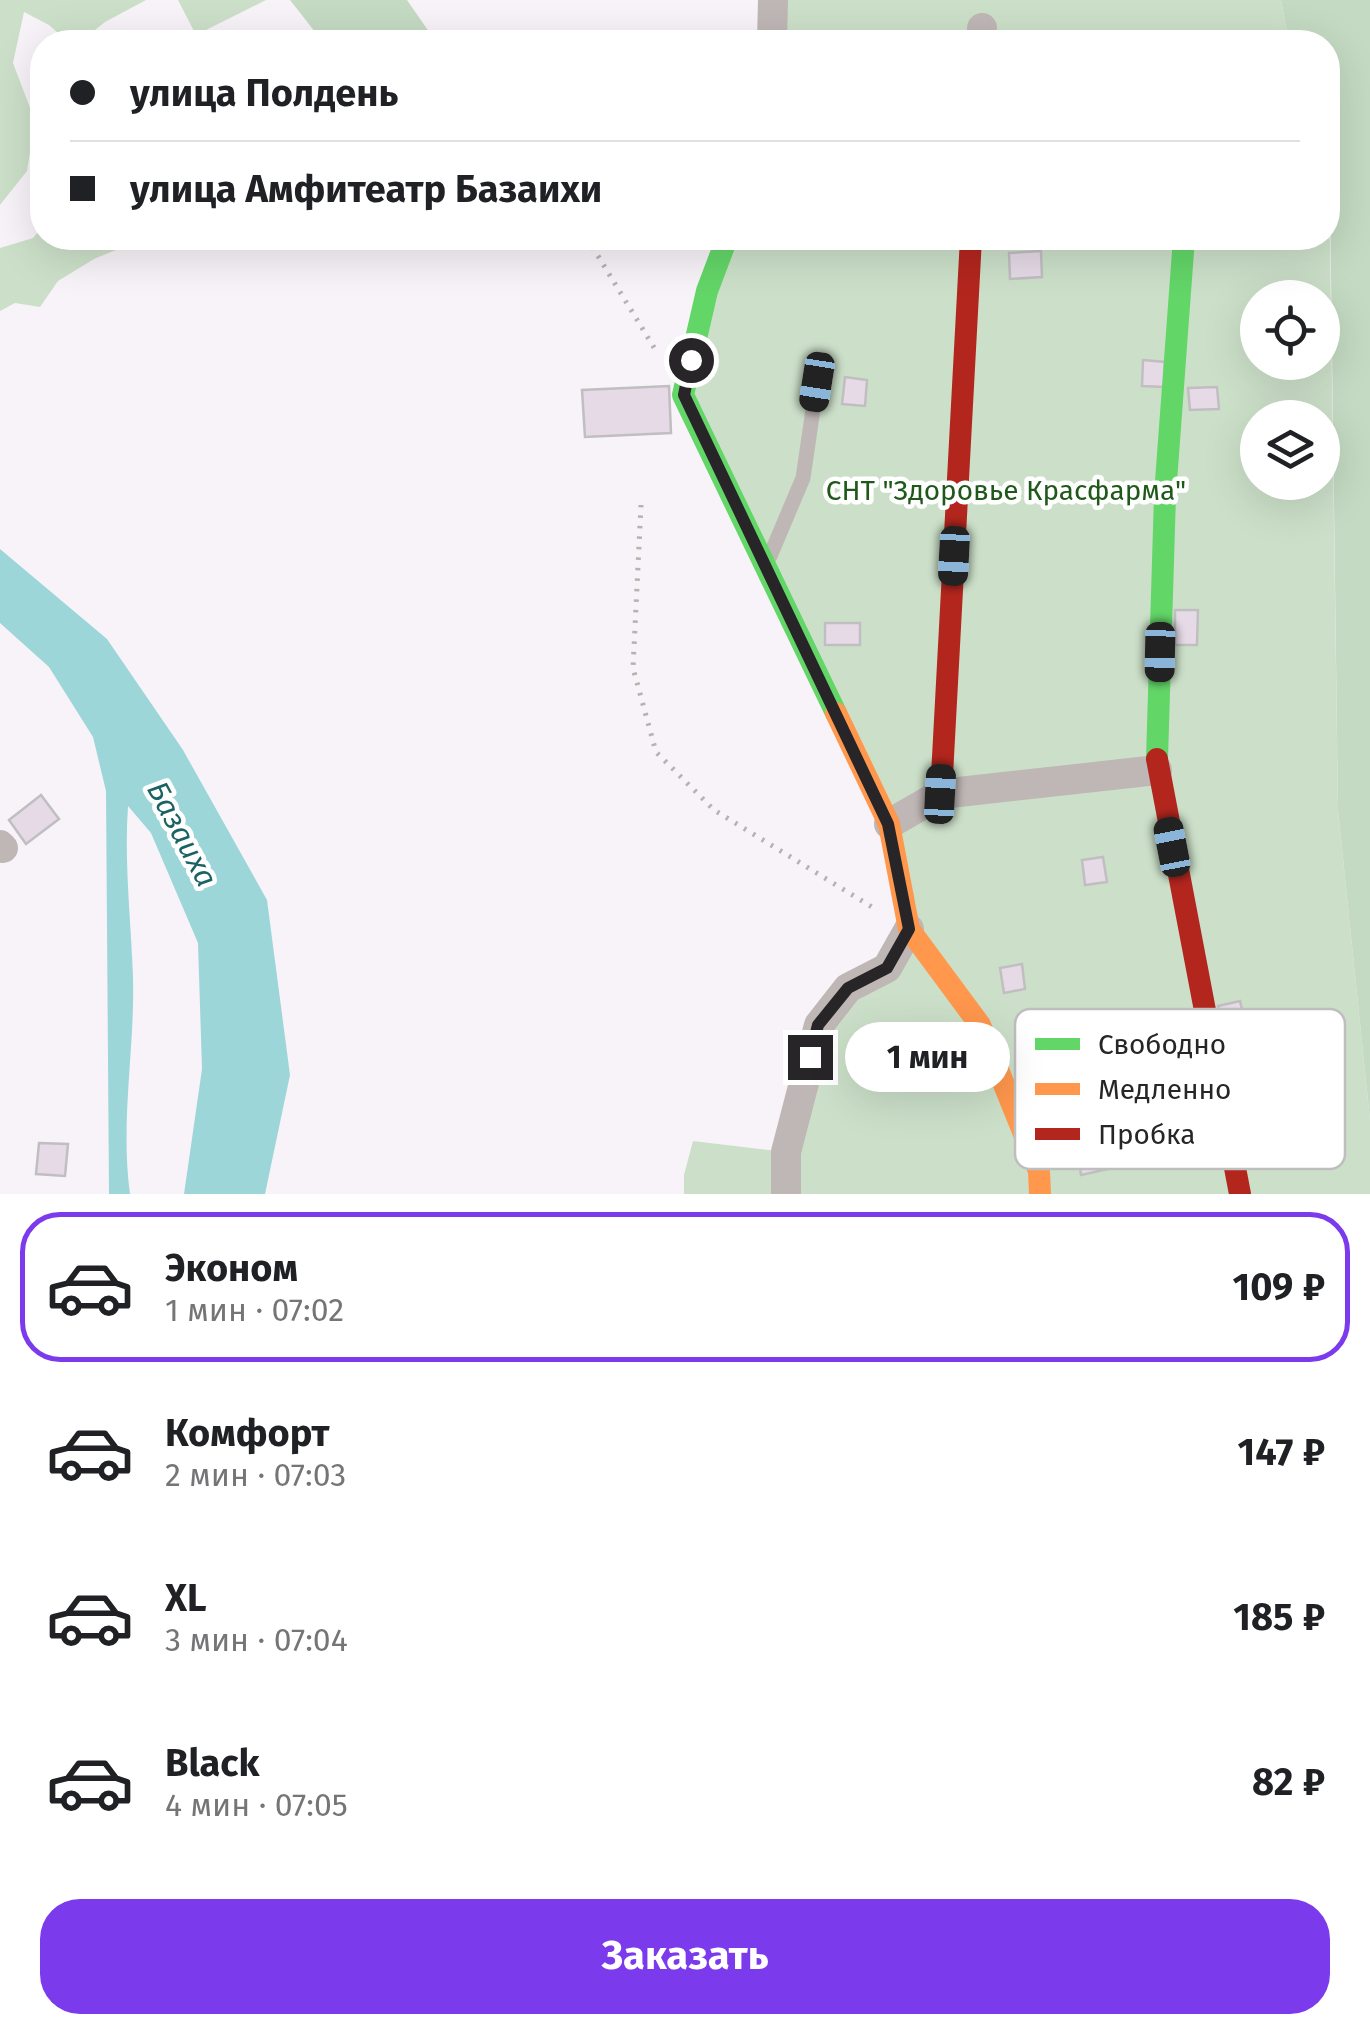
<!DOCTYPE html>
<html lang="ru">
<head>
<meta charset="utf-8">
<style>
  body { margin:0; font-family:"Fira Sans",sans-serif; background:#f6f6f6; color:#202124; height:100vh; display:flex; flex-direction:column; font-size:38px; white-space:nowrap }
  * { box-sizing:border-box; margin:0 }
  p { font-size:32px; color:#757577 }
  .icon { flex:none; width:55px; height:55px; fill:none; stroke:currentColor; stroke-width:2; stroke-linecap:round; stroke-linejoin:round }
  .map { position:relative; height:1194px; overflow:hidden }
  .sheet { display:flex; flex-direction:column; background:#fff; flex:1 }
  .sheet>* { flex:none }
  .guide { position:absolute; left:30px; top:30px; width:1310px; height:220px; border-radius:40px; box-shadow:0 10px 40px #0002; display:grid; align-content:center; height:220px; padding:0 40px; background:#fff }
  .controls { position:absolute; left:1240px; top:280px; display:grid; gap:20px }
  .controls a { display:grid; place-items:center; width:100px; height:100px; border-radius:50%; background:#fff; box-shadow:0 10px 40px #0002; font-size:50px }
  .end { position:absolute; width:45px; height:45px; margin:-22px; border:12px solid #272527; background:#fff; box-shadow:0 0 0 5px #fff }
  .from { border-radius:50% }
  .bubble { position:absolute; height:70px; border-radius:35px; background:#fff; box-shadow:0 10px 40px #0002; font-size:32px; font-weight:700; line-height:70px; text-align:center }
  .car { position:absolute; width:30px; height:60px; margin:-30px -15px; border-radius:12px; box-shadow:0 0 8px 2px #0007; background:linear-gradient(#222 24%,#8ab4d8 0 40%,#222 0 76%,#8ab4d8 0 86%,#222 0) }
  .guide b { display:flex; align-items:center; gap:35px; height:95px; font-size:38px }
  .guide b+b { border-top:2px solid #e0e0e0 }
  .guide i { width:25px; height:25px; background:#202124 }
  ul { padding:18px 0 0; list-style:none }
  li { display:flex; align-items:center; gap:30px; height:150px; margin:0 20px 15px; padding:0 20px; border:5px solid transparent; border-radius:40px }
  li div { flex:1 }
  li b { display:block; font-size:38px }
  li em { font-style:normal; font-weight:700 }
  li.selected { border-color:#7c3aed }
  li>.icon { width:90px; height:90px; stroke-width:1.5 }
  .cta { display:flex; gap:20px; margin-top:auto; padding:20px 40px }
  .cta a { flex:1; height:115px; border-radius:40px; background:#7c3aed; color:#fff; font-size:40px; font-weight:700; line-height:115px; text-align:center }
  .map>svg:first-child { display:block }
  .green { fill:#cce0c9; fill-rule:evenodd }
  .forest { fill:#c4dac2 }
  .water { fill:#9cd6d9 }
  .building { fill:#e5dae6; stroke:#c1bec2; stroke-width:2.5 }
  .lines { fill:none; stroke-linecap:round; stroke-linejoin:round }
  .path { stroke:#b7b1b0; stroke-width:5; stroke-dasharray:2.5 8; stroke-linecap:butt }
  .lane { stroke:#bfb7b5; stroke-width:15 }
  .street { stroke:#bfb7b5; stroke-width:30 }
  .fast { stroke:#63d668; stroke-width:22 }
  .slow { stroke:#ff974d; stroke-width:22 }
  .jam { stroke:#b3261e; stroke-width:22 }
  .route { stroke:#272527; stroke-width:12 }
  .labels { text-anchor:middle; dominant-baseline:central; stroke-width:9; stroke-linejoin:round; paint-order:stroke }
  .park-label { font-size:28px; fill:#1f591a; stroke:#fff }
  .water-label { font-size:30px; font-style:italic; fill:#1b6264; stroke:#fff }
  .key { fill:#fff; stroke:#bebebe; stroke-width:2.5 }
  .key-label { font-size:28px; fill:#272527 }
</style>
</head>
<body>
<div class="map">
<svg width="1370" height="1194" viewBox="0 0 1370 1194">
  <rect width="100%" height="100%" fill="#f8f3f8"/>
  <path class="green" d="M0,0H146L105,22L80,42H68L49,25L24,12L13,63L35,121L27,171L0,205Z
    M178,0H266L196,35Z
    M773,0H1281L1289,42H772Z
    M42,227V238H151L150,250L123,247L94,259L58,281L40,307L15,303L0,311V248L33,238Z
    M1328,228L1330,242L1338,810L1370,1120V1194H684V1175L693,1141L786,1152L819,1025L909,929L889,824L683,395L727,238H1328ZM1258,298H1322V362H1258ZM1258,418H1322V482H1258Z"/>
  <path class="forest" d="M290,0H407L436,42H323Z
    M1281,0H1370V1120L1338,810L1328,42H1289Z"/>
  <path class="water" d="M0,549L107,639L183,750L267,900L290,1075L265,1194H184L202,1069L198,943L151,833L128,806C124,863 131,920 133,977C135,1049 120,1121 130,1194H109L106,791L93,737L49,667L0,623Z"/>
  <path class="building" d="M1041,251L1042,277L1010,279L1009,253Z
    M1143,360L1165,362L1164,387L1142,386Z
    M845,377L867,380L865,406L842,404Z
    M669,386L671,433L585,437L582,390Z
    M1217,387L1219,409L1190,410L1188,388Z
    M1175,610H1198L1197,645H1175Z
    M825,623H860V645H825Z
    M41,795L59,819L26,844L9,820Z
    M1103,857L1107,882L1085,885L1082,860Z
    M1022,964L1025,989L1004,993L1000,968Z
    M1240,1001L1248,1035L1226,1040L1218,1006Z
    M39,1143L68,1144L65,1176L36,1174Z
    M1104,1147L1108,1169L1081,1175L1078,1153Z"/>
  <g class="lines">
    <path class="path" d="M461,34L467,42
      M587,238L658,354
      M641,505L633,668L656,752L714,810L872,907"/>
    <path class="lane" d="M770,556L803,478L817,382"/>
    <path class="street" d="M772,42L773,0
      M981,42L982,28
      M889,824L941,794L1157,770
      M0,845L3,848
      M786,1194V1152L819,1025L848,988L887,968L909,929"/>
    <path class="fast" d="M727,238L707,291L683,395L836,713
      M1157,759L1165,495L1184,238"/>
    <path class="slow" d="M836,713L889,824L909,929L980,1025L1039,1171L1040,1194"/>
    <path class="jam" d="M1157,759L1240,1194
      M941,794L971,238"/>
  </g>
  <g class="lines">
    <path class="route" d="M691,360L684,395L888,824L909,929L887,968L848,988L818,1025L810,1057"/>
  </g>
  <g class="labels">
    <g class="park-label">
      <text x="1006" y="490">СНТ "Здоровье Красфарма"</text>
    </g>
    <g class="water-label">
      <text transform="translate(182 834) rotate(62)">Базаиха</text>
    </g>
  </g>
  <rect x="1015" y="1009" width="330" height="160" rx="15" class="key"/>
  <rect x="1035" y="1038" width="45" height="12" fill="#63d668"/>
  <rect x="1035" y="1083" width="45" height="12" fill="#ff974d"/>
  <rect x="1035" y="1128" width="45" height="12" fill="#b3261e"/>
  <g class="key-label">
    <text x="1098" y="1054">Свободно</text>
    <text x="1098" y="1099">Медленно</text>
    <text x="1098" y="1144">Пробка</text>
  </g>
</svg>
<div class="controls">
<a><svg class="icon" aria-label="locate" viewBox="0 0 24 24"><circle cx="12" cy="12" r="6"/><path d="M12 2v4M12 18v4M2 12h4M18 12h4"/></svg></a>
<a><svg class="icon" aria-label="layers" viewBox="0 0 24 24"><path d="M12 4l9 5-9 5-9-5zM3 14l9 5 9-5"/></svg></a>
</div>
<i class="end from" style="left:691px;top:360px"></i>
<i class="end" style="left:810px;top:1057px"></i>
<div class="bubble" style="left:845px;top:1022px;width:165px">1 мин</div>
<i class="car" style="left:817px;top:382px;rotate:189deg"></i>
<i class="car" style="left:954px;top:556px;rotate:183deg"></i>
<i class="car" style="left:1160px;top:652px;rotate:181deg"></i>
<i class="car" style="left:940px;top:794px;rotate:3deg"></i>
<i class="car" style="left:1172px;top:847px;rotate:349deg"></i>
<div class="guide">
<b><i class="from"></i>улица Полдень</b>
<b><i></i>улица Амфитеатр Базаихи</b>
</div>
</div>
<section class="sheet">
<ul>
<li class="selected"><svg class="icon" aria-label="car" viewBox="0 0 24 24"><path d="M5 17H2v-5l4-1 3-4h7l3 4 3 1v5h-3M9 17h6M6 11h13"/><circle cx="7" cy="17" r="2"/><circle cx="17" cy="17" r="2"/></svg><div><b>Эконом</b><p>1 мин · 07:02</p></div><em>109 ₽</em></li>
<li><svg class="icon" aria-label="car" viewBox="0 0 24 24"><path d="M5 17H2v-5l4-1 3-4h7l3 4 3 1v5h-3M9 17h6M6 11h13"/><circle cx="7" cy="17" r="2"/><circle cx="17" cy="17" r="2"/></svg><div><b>Комфорт</b><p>2 мин · 07:03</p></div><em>147 ₽</em></li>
<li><svg class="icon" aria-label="car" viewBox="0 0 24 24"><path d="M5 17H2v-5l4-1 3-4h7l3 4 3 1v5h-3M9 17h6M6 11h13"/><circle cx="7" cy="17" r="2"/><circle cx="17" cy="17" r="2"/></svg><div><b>XL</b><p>3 мин · 07:04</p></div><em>185 ₽</em></li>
<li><svg class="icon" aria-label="car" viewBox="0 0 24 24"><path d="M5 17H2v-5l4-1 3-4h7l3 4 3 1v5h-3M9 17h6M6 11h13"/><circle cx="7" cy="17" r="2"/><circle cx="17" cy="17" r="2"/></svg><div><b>Black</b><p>4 мин · 07:05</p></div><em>82 ₽</em></li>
</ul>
<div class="cta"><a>Заказать</a></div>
</section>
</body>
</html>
